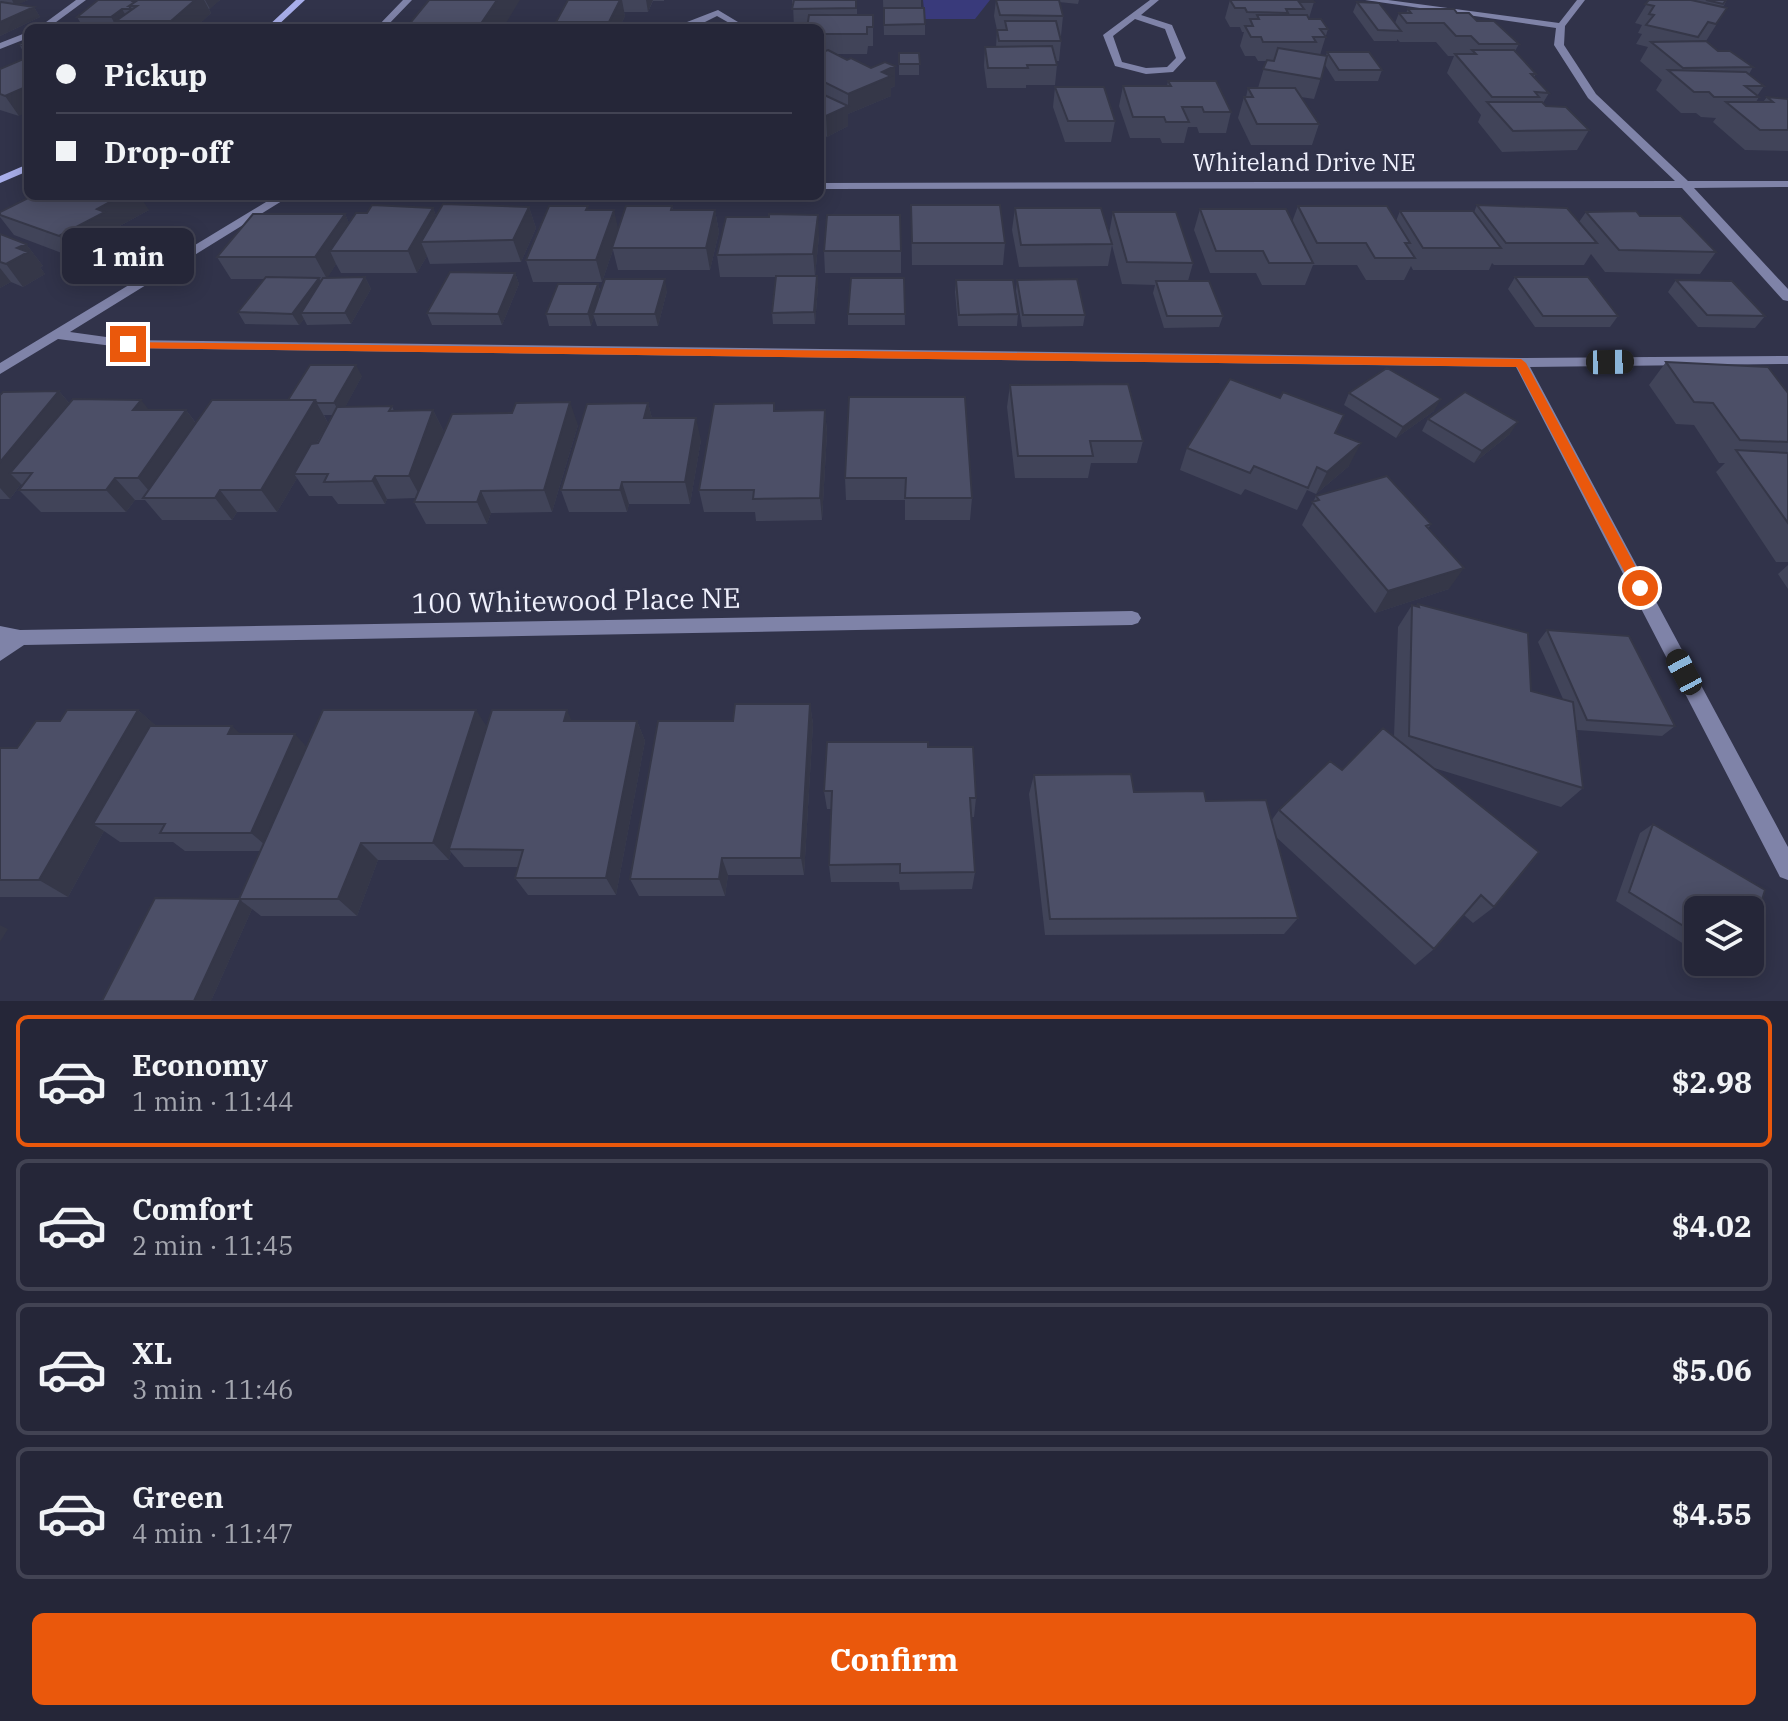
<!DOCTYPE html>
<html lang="en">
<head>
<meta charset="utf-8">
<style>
  body { margin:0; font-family:"IBM Plex Serif",serif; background:#2d2e40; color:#f1f3f6; height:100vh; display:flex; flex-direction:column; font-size:30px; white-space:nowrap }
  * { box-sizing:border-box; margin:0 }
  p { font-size:26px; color:#a3a5ae }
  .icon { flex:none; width:44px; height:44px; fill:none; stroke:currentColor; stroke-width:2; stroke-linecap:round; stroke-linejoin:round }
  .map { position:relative; height:1001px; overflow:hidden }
  .side { display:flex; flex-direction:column; background:#252638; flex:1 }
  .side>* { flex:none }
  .top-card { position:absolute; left:24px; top:24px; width:800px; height:176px; border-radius:12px; box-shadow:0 4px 20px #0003,0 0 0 2px #424353; display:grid; align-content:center; height:176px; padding:0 32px; background:#252638 }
  .buttons { position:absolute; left:1684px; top:896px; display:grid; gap:16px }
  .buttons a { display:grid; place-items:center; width:80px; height:80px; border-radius:12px; background:#252638; box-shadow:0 4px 20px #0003,0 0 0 2px #424353; font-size:40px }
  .end { position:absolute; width:36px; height:36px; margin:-18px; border:10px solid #ea580c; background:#fff; box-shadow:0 0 0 4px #fff }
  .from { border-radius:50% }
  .bubble { position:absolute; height:56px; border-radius:12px; background:#252638; box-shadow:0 4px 20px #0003,0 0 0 2px #424353; font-size:26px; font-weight:700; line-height:56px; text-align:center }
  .car { position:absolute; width:24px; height:48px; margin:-24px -12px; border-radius:10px; box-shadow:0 0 6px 2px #0007; background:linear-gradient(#222 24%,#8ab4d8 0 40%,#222 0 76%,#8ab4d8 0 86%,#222 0) }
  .top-card b { display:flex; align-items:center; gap:28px; height:76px; font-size:30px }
  .top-card b+b { border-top:2px solid #424353 }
  .top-card i { width:20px; height:20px; background:#f1f3f6 }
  ul { padding:14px 0 0; list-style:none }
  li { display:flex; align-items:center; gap:24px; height:132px; margin:0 16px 12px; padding:0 16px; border:4px solid #424353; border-radius:12px }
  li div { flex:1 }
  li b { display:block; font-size:30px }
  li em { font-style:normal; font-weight:700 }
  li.active { border-color:#ea580c }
  li>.icon { width:72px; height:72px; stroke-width:1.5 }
  .primary-button { display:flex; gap:16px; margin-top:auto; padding:16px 32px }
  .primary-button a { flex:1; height:92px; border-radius:12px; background:#ea580c; color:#fff; font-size:32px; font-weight:700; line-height:92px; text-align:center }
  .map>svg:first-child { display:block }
  .green { fill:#393a7b }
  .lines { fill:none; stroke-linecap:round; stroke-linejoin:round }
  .lane { fill:#7f83a8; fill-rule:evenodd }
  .street { fill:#7f83a8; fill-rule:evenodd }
  .secondary { fill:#a8aeea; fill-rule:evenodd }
  .wall { fill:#414459; fill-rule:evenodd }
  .shaded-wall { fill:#353748 }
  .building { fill:#4c4f67; stroke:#353748; stroke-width:2 }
  .route { fill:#ea580c }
  .labels { text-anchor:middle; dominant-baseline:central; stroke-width:6; stroke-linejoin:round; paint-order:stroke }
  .far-street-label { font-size:24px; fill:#f0f1fd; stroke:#31334a }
  .street-label { font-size:28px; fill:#f0f1fd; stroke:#31334a }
</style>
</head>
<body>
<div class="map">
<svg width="1788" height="1001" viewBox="0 0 1788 1001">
  <rect width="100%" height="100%" fill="#31334a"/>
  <path class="green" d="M923,0H990L975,19H925Z"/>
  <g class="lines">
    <path class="lane" d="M76,0H86L48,28H38Z
      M403,0H412L385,28H376Z
      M28,32V38L0,49V43Z
      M276,196H290L70,332L128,340L1521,358L1788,356V364L1530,367L1788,847V880L1780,877L1516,367L128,348L58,339L0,374V363Z"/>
    <path class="street" d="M1150,0H1159L1141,15L1172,25L1186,58L1173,72L1146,74L1115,66L1103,35ZM1135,19L1165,29L1176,58L1167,67L1146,68L1122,62L1113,36Z
      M1365,0H1388L1559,23L1577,0H1585L1565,26L1564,45L1596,94L1688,181H1788V187L1694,188L1788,289V301L1783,300L1682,188L820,189V183L1675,181L1588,98L1554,45L1556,28Z
      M718,10L748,28H738L717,16L693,28H685L687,22Z
      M1132,611L1138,613L1141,618L1138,623L1132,625L24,645L0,661V626L20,630Z"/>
    <path class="secondary" d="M296,0H305L275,28H266Z
      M28,164V171L0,183V176Z"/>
  </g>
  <path class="wall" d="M0,0H28L18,4L34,7L40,17L0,36Z
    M98,0H220L209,9L211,13L195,28H120L119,26L117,27H83L77,17Z
    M568,0H664V1H653L648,12H624L625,16L619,28H557L556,22Z
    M792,0H857V15H873V46H868L867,54H835L847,60L871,68L895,66V86L891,88V96L848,114V126L827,137L820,133V28H794L793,4H792Z
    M883,0H921V8L925,24V35H884Z
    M996,0H1079L1078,4L1059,2L1063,16L1061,36H1060L1061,41L1059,61H1056L1057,65L1055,85H1026V88H987L984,66L985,47H996L997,30L994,16Z
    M1230,0H1312L1314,2L1309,18L1328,29L1320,55L1326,56L1327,52L1382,70L1378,81H1335L1325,65L1314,99L1301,97L1319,124L1312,145H1251L1238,118L1244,97H1246L1248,88H1258L1266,61H1258L1255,56H1245L1240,46L1244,32H1242L1240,27H1230L1225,18Z
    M1649,0H1727L1723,7L1727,8L1706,41L1718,51L1753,67L1749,74L1764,86L1757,96L1759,97L1756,102H1763L1767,97L1788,99V151L1745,150L1713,122L1716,118L1701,117L1696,113H1681L1656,90L1662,80L1640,61L1648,47L1636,44L1642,34L1638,33L1642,25L1635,23Z
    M1357,2L1395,23L1399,13H1406L1408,9L1457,13L1477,21L1519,44L1515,51L1536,74L1534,77L1549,93L1543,103L1546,106L1589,130L1577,150L1502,152L1478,122L1481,115L1447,73L1454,56H1448L1436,42H1400L1397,39V41H1374L1353,12Z
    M28,41V56L25,55L19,44Z
    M899,53H919V75H899Z
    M0,69L19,116L0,110Z
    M1168,81L1231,112L1226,133H1199L1197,127H1188L1184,143H1162L1160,138H1130L1119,106L1123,86H1167Z
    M1055,87L1115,121L1111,142H1065L1053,107Z
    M911,205L1005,243L1003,265H912Z
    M1477,205L1579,222L1586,212L1640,216L1716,252L1700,274L1605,272L1591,254L1584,265H1494L1492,263L1489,270H1413L1411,266L1404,280H1366L1357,265H1313L1305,285H1262L1256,273H1210L1194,230L1200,209L1292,222L1298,206L1396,221L1400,211L1474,212Z
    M672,206L673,210H715L719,232L710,270H618L613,250L602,282H533L526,260L589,210L618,229Z
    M529,207L536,228L521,262L430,264L427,256L417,273H341L336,264L327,278L365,277L371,289L351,324L307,325L304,319L299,325L245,324L238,312L265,279H231L217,257L345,214L349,223L367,213L433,208L436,216Z
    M1015,208L1109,234L1113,212L1193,263L1188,281L1223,316L1219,327L1164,328L1153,293L1155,285L1122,284L1112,245L1108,266L1019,267L1012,230Z
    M149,210L116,228L152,250L117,271L83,258L81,255L75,258L14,235L0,217V212Z
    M0,234L26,244L43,266L40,267L45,274L23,287L11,282L0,288Z
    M819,236L815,276H817L818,287L815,324H773L772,313L776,277H720L717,255Z
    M824,251H901V273H825Z
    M515,273L519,284L502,325H432L427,313Z
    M1515,277L1618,316L1610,327H1535L1508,289Z
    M904,278L905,325H848V314Z
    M956,280L1018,314L1017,326H958L955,292Z
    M1017,280L1085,315L1083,326L1022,327L1016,291Z
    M1676,280L1765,316L1755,328L1698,327L1668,292Z
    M598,284L601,293L667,291L658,326H597L594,317L591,326H549L546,314Z
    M1666,362L1788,393V562H1776L1716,472L1725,463H1719L1694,425L1676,424L1649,385Z
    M362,376L345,407L392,406L394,411L433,410L444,432L578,425L552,512L491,513L487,524H426L414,502L416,498L387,499L385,504H338L332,496H309L297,478L277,512H237L232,520H162L145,500H135L126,512H41L19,490L22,485L21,484L10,499H0V395L59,391L70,404L150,410H186L196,423L288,400ZM324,415H333L316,443L328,423Z
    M1010,385L1143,441L1137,463H1091L1088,478H1015L1007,407Z
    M1349,393L1434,411L1396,438L1344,405Z
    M849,397L972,498L970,520H905V500H846L845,478Z
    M648,403L652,418L701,440L690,504H629L627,512H569L561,490Z
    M825,410L827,433L822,520L756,521L755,512H704L699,490L775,411Z
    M1428,419L1510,434L1474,463L1422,431Z
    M1335,433L1349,466L1316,494L1307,490L1297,510L1245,489L1241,495L1180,470L1187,448Z
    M1316,496L1431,524L1428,529L1449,589L1375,613L1302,525Z
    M1788,565V589L1778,574Z
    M1418,604L1531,691L1563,699L1538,642L1547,630L1675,726L1662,736L1577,730L1583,788L1561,807L1434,768L1494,907L1473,923L1464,915L1434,949L1415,965L1276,837L1298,918L1284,934L1045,935L1029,794L1034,775L1134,792L1206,801L1271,821L1279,810L1394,736L1398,627L1412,605L1416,606Z
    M810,704L813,724L804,875H728L725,896H639L630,879L733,721Z
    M138,710L156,726L241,734L307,747L487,727L572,721H637L645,741L616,895H528L515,878L518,867H464L451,852L449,860H378L357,916H261L252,909L211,1001L239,899L261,851H185L173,842H120L104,831L68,897H0V748H17L60,721Z
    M928,747L976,798L974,817H971L975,872L972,889L900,890L899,882H831L829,865L831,809H827L824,791Z
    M1653,824L1698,910V953L1616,901L1640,833Z
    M1712,962H1743L1727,971Z"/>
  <path class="shaded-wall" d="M12,0H28L15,6Z
    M195,0H204L211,13L195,28H175L171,21Z
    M205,0H220L210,9Z
    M497,0H520L503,28H478Z
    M620,0H622L625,16L619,28H611L609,22Z
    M646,0H653L648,12Z
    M34,7L40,17L0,36V22Z
    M122,9L128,19L116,21L119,26L117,27L111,17Z
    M895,66V86L891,88V96L848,114V94L882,72Z
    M28,86V112L19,116L5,96Z
    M848,106V126L827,137L826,116Z
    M121,196H140L149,210L116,228L120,233L75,247L81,255L75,258L59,236L97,209Z
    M529,207L536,228L521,262L513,240Z
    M433,208L441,229L421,242L427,256L417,273L408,251Z
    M614,210L619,232L612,248L613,250L602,282L596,260Z
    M715,210L719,232L710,270L706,248Z
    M345,214L355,236L330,251L336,264L327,279L315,257Z
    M818,215L819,236L815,276L813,254Z
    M145,239L152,250L117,271L109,260Z
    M26,244L43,266L40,267L45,274L23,287L6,264L17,248Z
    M0,268L11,282L0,288Z
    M515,273L519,284L502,325L498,314Z
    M817,276L818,287L815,324L814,312Z
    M365,277L371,289L351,324L345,313Z
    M319,278L325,290L301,313L304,319L299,325L292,314Z
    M665,279L667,291L658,326L655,314Z
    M598,284L601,295L593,314L594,317L591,326L588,314Z
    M356,365L362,376L341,415L334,403Z
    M59,391L78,414L10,473L21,484L10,499L0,488V462Z
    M1441,399L1434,411L1396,438L1403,427Z
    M141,400L159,422L133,410Z
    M315,400L328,423L299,474H294L297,478L277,512L261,490Z
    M570,402L578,425L552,512L544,490Z
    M648,403L654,426L644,418Z
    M186,410L203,433L155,498L138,478Z
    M433,410L444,432L421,498L409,476Z
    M825,410L827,433L822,520L820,498Z
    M696,418L701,440L690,504L685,482Z
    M1518,422L1510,434L1474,463L1482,451Z
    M1361,443L1349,466L1316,494L1327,472Z
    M375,476L387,499L385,504L372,481Z
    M115,478L135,500L126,512L106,490Z
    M622,482L629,504L627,512L620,490Z
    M220,490L237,512L232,520L215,498Z
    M481,491L491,513L487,524L477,502Z
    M1464,568L1449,589L1375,613L1388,591Z
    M810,704L813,724L804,875L801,858Z
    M138,710L161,730L93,824L104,831L68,897L39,880Z
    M476,710L489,730L449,849L451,852L449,860L433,843Z
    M567,710L576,730L564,721Z
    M637,721L645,741L616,895L606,878Z
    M232,726L252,745L228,734Z
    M295,734L313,754L272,851L251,833Z
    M361,843L378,860L357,916L338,899Z
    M722,858L728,875L725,896L719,879Z
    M240,900L252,909L211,1001H194Z
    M0,925L8,929L0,942Z"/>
  <path class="building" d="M98,0H134L133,1H136L129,6L131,9H122L111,17H77Z
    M138,0H195L171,21H116L137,6H129Z
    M429,0H497L478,28H406Z
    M568,0H620L609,22H556Z
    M794,0H856V8L792,9Z
    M996,0H1059L1063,16L1000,15Z
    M1230,0H1312L1314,2H1299L1304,9H1286L1288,13L1247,12L1245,8H1235Z
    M1649,0H1691L1727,8L1716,24L1708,22L1698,37L1646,25L1654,15L1649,14L1654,6L1645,4Z
    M1706,0H1726L1723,4Z
    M1,2L34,7L0,22V3Z
    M1357,2L1379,3L1401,31L1378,30Z
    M884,8H924L925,24L884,25Z
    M1408,9H1454L1457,13H1469L1477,21H1494L1519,44H1479L1471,36H1456L1444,23H1407L1399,13H1411Z
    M809,15H873V27H867V34H820V28H807Z
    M1257,15H1307L1309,19H1321L1328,29H1320L1326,37H1313L1316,42H1263L1261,37H1251L1245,26H1253L1250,19H1259Z
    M1005,21H1056L1061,41H999L997,30H1007Z
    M90,25L104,28H84Z
    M28,41V47L19,44Z
    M1706,41L1718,51H1730L1753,67L1683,68L1651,42Z
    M1052,46L1057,65H1027L1028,68H988L985,47Z
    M1278,48L1327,56L1321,79L1263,69L1267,60L1274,61Z
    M828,50L847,60L851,58L871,68L885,62L895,66L882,72L891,76L848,94L820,80V53Z
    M1472,50H1514L1536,74H1531L1549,93L1535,92L1539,97H1492L1455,54H1476Z
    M1327,52H1369L1382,70H1339Z
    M899,53H919L920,64H899Z
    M28,57V86L5,96L0,94V69Z
    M1668,70L1746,72L1764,86H1745L1759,97H1714L1709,92H1694Z
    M1168,81H1216L1231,112H1204L1202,107H1182L1189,122H1166L1164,117H1133L1123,86H1171Z
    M1055,87H1104L1115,121H1068Z
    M1248,88H1295L1319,124H1257L1244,97H1253Z
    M820,93L848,106L826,116L820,113Z
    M1767,97L1788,99V130H1760L1726,102H1773Z
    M1487,102H1542L1546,106L1566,107L1589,130L1513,131Z
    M32,196H121L97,209L105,212L59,236L0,215V212Z
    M443,204L529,207L513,240L421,242Z
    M372,205L433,208L408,251H330L356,213H367Z
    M911,205H1000L1005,243H912Z
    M1477,205L1567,208L1597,243H1506Z
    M549,206H588L586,210H614L596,260H526Z
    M626,206H672L671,210H715L706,248H612Z
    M1298,206H1387L1410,243H1405L1415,258H1375L1366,243H1317Z
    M1015,208H1101L1112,244L1021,245Z
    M1200,209H1286L1313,263H1269L1263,251H1216Z
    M1400,211H1473L1501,248H1423Z
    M1636,211L1640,216H1681L1716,252L1619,250L1586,212Z
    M1113,212H1176L1193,263L1127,262Z
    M253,214H345L315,257H217Z
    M769,214L818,215L813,254L717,255L726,217H769Z
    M827,215H900L901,251H824Z
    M111,227L145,239L109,260L75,247Z
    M0,234L26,244L17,248L28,252L6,264L0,262Z
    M450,272L515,273L498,314L427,313Z
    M776,276H817L814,312L772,313Z
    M266,277L319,278L292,314L238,312Z
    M365,277L345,313H301L323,278Z
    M1515,277H1588L1618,316H1543Z
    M851,278H904L905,314H848Z
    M605,279H665L655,314H593Z
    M1077,279L1085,315H1023L1017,280Z
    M956,280H1013L1018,314L959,315Z
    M1676,280L1732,281L1765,316L1707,315Z
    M1156,281H1209L1223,316H1167Z
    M558,284H598L588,314H546Z
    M1666,362L1768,367L1788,393V442L1740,440L1713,403L1694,402Z
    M310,365H356L334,403H317L315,400H288Z
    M1387,368L1441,399L1403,427L1349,393Z
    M1230,379L1280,398L1283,392L1344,415L1335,433L1361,443L1327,472L1317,467L1308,488L1254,466L1250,473L1187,448Z
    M1128,384L1143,441H1090L1093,456H1018L1010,385Z
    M59,391L0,462V395L3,392Z
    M1465,392L1518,422L1482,451L1428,419Z
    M849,397H965L972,498H905L906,478H845Z
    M73,399L141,400L133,410H186L138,478H115L106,490H19L32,473H10Z
    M212,400H315L261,490H220L215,498H143Z
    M570,402L544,490L481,491L477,502H414L452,414L512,413L516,403Z
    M648,403L644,418H696L685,482H622L620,490H561L587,404Z
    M774,403V411L825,410L820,498L753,499L754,490H699L714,404Z
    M392,406L389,411L433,410L409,476H375L372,481L324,482L328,474H294L311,444L318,443L337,407Z
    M1736,450L1788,453V523Z
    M1387,476L1431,524L1426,526L1464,568L1388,591L1312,502L1319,500L1316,496Z
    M1418,604L1528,633L1531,691L1573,702L1583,788L1409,736L1412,605L1419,607Z
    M1547,630L1629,636L1675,726L1587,720Z
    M735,704H810L801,858H722L719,879H630L658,721H733Z
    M67,710H138L39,880H0V748H17L36,721H60Z
    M323,710H476L433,843H361L338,899H239Z
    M492,710H567L564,721H637L606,878H515L523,850L449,849Z
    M150,726H232L228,734H295L251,833H160L165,824H93Z
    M1383,728L1539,852L1494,907L1481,895L1434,949L1279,810L1330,761L1342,770Z
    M827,742H928V747H973L976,798H970L975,872L900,873V864L829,865L832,791H824Z
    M1131,774L1134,792L1204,791L1206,801L1266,800L1298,918L1050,919L1034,775Z
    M1653,824L1765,890L1750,940V910H1698V935L1629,892Z
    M155,898L241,899L194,1001H102Z"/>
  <path class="route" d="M124,342L1521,359L1526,363L1647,588L1645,592H1635L1517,367L128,348L123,344Z"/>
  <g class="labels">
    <g class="far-street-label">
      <text x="1304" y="162">Whiteland Drive NE</text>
    </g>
    <g class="street-label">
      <text transform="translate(576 600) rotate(-1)">100 Whitewood Place NE</text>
    </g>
  </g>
</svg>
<div class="buttons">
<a><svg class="icon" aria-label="layers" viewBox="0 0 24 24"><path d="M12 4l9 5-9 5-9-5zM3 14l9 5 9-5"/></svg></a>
</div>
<i class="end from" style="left:1640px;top:588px"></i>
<i class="end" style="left:128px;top:344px"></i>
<div class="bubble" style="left:62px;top:228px;width:132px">1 min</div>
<i class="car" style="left:1610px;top:362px;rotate:89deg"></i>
<i class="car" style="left:1684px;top:672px;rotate:332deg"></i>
<div class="top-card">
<b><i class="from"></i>Pickup</b>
<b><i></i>Drop-off</b>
</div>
</div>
<section class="side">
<ul>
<li class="active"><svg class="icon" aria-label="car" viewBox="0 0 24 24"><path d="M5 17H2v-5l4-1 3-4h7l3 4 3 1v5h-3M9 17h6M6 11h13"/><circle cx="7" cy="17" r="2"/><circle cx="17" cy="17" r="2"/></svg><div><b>Economy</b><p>1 min · 11:44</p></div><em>$2.98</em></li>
<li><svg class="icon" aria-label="car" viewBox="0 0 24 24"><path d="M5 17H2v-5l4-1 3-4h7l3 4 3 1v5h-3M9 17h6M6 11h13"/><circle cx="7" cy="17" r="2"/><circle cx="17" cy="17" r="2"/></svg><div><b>Comfort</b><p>2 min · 11:45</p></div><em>$4.02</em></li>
<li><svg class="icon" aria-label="car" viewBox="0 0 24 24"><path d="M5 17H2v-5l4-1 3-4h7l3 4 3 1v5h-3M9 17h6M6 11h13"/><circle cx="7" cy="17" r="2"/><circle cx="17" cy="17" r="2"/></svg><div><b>XL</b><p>3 min · 11:46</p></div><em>$5.06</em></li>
<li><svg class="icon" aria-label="car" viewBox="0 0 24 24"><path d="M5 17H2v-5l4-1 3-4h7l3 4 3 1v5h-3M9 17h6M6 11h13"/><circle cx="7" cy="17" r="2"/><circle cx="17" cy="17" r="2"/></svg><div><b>Green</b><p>4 min · 11:47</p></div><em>$4.55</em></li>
</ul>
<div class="primary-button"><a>Confirm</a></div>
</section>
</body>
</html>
